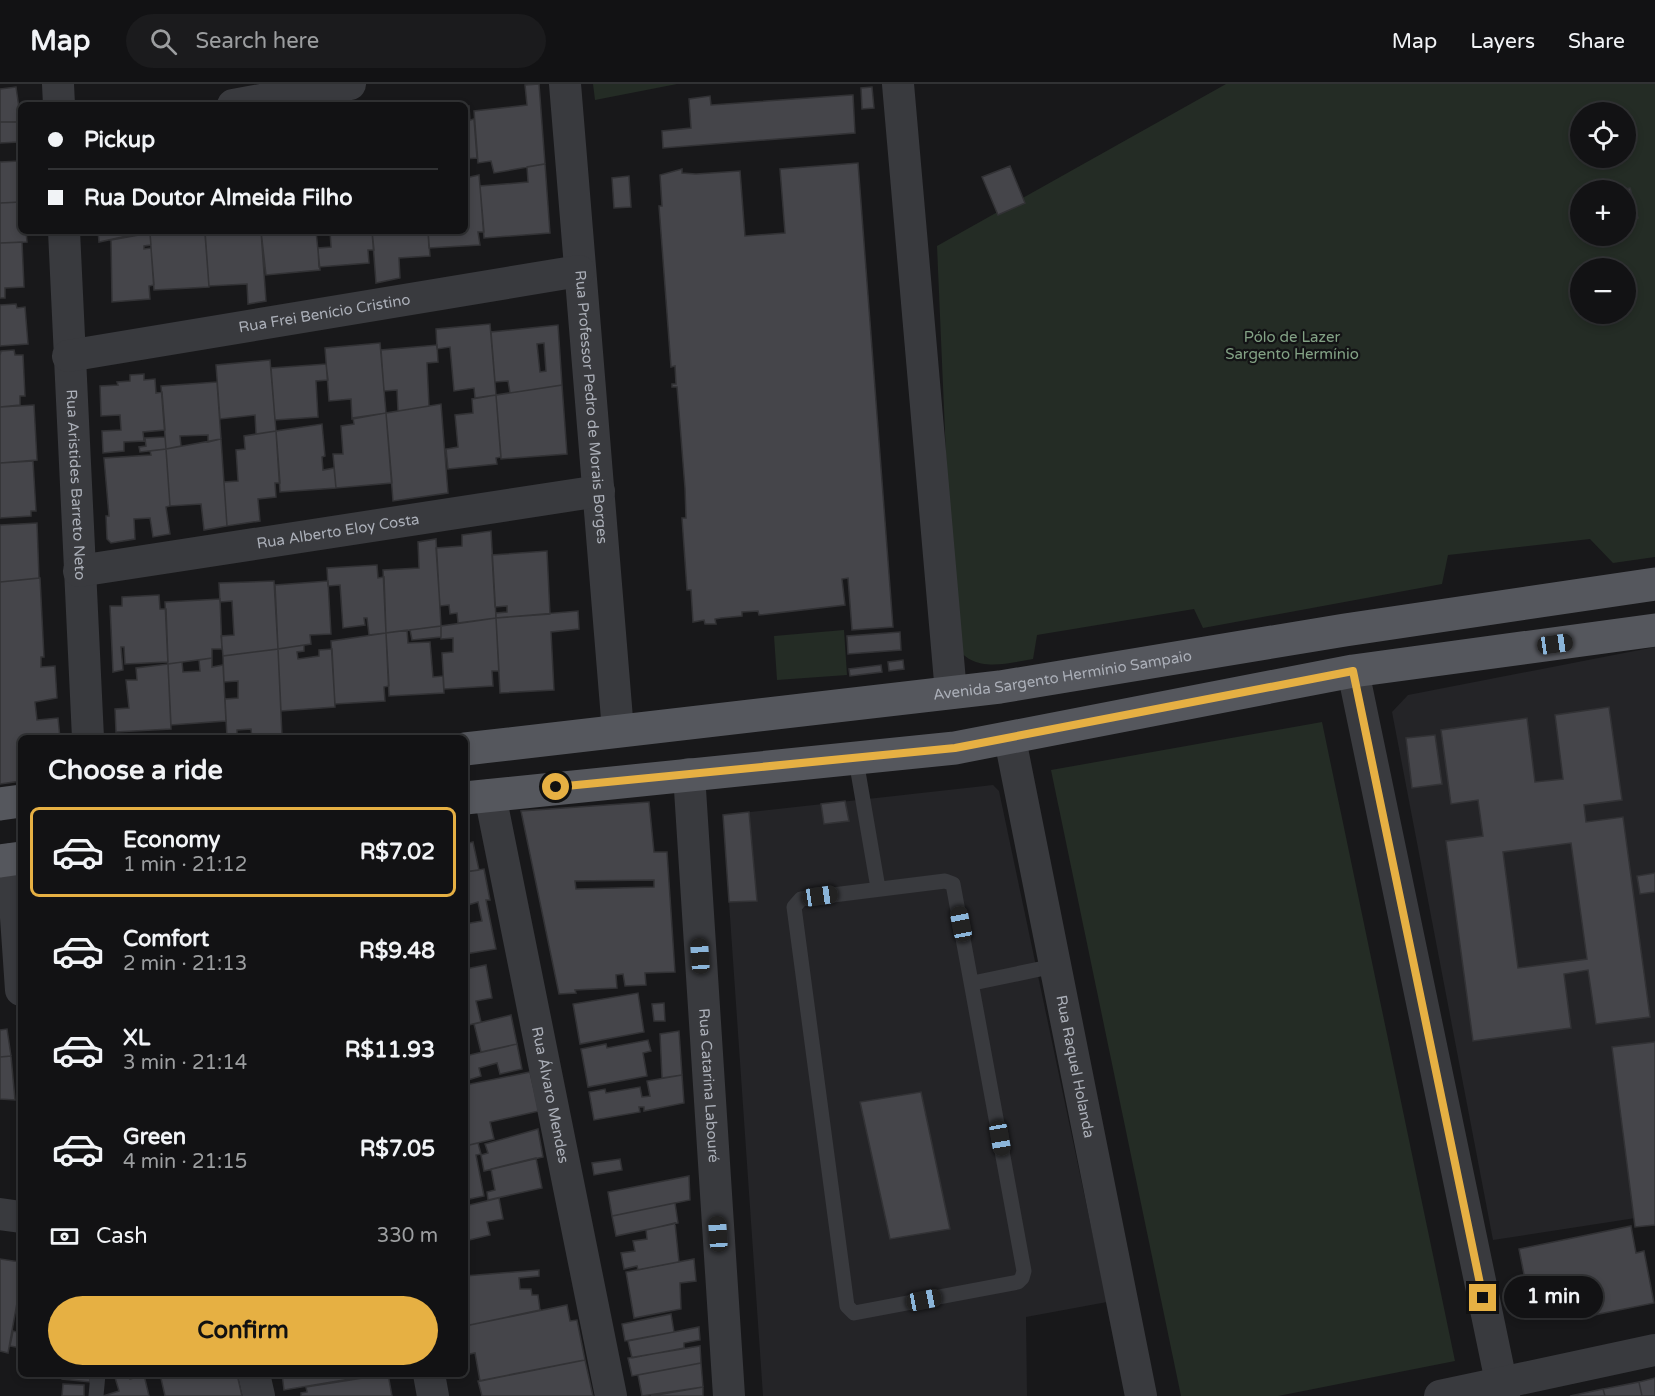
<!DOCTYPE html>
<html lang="en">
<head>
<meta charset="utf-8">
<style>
  body { margin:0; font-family:"Varela Round",sans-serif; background:#1b1b1d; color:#f1f3f6; height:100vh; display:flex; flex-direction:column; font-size:22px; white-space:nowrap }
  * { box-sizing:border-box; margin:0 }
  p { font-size:20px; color:#9c9ea0 }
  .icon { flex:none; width:33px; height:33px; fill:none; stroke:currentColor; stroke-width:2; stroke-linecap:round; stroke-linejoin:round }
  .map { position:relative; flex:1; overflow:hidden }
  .sheet { position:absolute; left:18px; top:651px; width:450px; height:642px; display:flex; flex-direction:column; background:#121214; border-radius:9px; box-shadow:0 3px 9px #0003,0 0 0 2px #313234 }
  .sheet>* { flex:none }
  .hud { position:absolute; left:18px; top:18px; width:450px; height:132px; border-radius:9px; box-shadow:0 3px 9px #0003,0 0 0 2px #313234; display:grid; align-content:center; height:132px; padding:0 30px; background:#121214 }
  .buttons { position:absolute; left:1570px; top:18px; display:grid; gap:12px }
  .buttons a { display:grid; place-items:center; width:66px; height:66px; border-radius:50%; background:#121214; box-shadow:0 3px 9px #0003,0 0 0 2px #313234; font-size:30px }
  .end { position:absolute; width:27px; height:27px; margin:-14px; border:8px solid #e6b043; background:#111; box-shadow:0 0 0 3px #111 }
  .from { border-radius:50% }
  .bubble { position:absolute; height:42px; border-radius:21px; background:#121214; box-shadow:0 3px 9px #0003,0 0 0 2px #313234; font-size:20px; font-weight:700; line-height:42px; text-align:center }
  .car { position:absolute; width:18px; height:36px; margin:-18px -9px; border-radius:8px; box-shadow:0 0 4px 2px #0007; background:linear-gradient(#222 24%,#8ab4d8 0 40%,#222 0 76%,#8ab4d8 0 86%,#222 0) }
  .hud b { display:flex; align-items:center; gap:21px; height:57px; font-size:22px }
  .hud b+b { border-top:2px solid #313234 }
  .hud i { width:15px; height:15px; background:#f1f3f6 }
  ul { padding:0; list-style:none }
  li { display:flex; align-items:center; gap:18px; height:90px; margin:0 12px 9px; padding:0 18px; border:3px solid transparent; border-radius:9px }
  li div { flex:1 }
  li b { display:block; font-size:22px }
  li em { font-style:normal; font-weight:700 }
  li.current { border-color:#e6b043 }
  li>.icon { width:54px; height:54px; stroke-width:1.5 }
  h2 { padding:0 30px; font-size:27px; line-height:72px }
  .pay { display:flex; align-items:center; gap:15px; height:66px; padding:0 30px; font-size:22px }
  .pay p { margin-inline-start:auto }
  .primary-button { display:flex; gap:12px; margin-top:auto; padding:12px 30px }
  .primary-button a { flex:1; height:69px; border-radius:36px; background:#e6b043; color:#111; font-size:24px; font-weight:700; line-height:69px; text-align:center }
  header { display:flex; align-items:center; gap:36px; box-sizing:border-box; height:84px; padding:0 30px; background:#121214; border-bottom:2px solid #313234 }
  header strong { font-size:28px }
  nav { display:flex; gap:33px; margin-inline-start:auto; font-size:21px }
  .search { width:420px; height:54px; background:#1b1b1d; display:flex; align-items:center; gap:15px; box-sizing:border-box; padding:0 21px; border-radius:33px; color:#9c9ea0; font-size:22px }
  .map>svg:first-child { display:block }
  .built { fill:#242427 }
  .green { fill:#242c25; fill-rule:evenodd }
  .building { fill:#45454a; stroke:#323235; stroke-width:1.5; fill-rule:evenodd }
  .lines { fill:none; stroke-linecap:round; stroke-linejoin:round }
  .lane { stroke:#393a3e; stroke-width:15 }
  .street { stroke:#393a3e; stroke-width:32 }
  .primary { stroke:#55575d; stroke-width:33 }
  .route { stroke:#e6b043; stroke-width:8 }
  .labels { text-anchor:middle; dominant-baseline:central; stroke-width:4.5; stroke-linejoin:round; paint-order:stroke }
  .street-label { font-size:15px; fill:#abafb8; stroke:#131315 }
  .park-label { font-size:15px; fill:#83a285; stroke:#131315 }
</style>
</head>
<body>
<header>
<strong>Map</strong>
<div class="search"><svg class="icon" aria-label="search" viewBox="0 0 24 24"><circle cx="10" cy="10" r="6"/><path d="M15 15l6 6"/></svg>Search here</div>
<nav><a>Map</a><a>Layers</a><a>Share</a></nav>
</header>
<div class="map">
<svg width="1655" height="1312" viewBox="0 0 1655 1312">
  <rect width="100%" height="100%" fill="#18181a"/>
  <path class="built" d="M1655,563V1131L1493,1156L1392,628L1408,611Z
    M993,701L999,707L1107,1218L1026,1233L1027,1312H763L723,731Z"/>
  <path class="green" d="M593,0H677L595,16Z
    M1226,0H1655V473L1613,479L1590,455L1448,471L1442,500L1203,544L1194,525L1037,551L1033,575C1004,580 970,590 954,558L937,162ZM1581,28H1626V74H1581ZM1581,106H1626V152H1581ZM1581,184H1626V230H1581Z
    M844,546L847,591L777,596L774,552Z
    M1322,638L1455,1277L1278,1312H1181L1051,686Z"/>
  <path class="building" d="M539,0L545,80L494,89L491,77L478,79L474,27L527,21L525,1Z
    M16,3L21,38H0V5Z
    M872,3L874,24L862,25L861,4Z
    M851,11H853L855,49L663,64L662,47L691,44L689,15L710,12L711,21Z
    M465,22H469L470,36L474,35L477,74L465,75Z
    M0,38H18L19,58L0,59Z
    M20,77L21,118L0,119V78Z
    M858,79L893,543L852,546L848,494L842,495L845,521L759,531L758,527L742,528V532L721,534L715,535L716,540H705L704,536L693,538L691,506H687L682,434H686L685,404L677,303H672V300H676L675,282L671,283L659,122H662L660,91L682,85V89L696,90L740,87L745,152L785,149L780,85Z
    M545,80L550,149L484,154L480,102L528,98L527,83Z
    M1010,82L1025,119L998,131L982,93Z
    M479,91L484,148H478L480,161L429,164L428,147H465V94Z
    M629,92L631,123L614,124L612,94Z
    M1630,104L1638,134L1626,137V106H1620Z
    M21,118V147H26L27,158L0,159V119Z
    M98,147H150L99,158Z
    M161,147H205L209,203L154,206L150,149Z
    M219,147H261L266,217L248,220L247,200L209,202L205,150Z
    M261,147H316L320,186L266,191Z
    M330,147H372L374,166H368L369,179L319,183L318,164L331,163Z
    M372,147H428L430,172L399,174L400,194L376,199Z
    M150,149L151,161L144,162V165L151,164L154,201L149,202L150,215L112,218L111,156Z
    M22,158L24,203L5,204V214H0V159Z
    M16,220L17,224L25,223L28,260L0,262V221Z
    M490,240L496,311L475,314L474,304L454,307L450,263L437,265L436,245Z
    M558,241L562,301L510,309L508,297L495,298L491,248ZM544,259L546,287L540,288L537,260Z
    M380,259L386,329L352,335L351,315L329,317L325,264Z
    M437,261L438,278L427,279L429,322L398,327L397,306L384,307L381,266Z
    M14,266L15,271H23L25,312H20V321L0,323V271L1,267Z
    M270,276L276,347L256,350L255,331L220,335L216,281Z
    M326,280L328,296L316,297L318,333L275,336L271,284Z
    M144,290V296L155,295L156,309L162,308L165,346L143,348L144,357L124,358V367L103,369L102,347L121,346L120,331L101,332L100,302L118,301L117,298L130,297V291Z
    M217,298L221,355L208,358V351L180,352L181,362L166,365L161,302Z
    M562,301L567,370L501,375L496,311Z
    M496,311L501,373L496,374L497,380L448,385L446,365L458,363L455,331L473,329L472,315Z
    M441,320L448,409L393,417L386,329Z
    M34,321L37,376L0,379V323Z
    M386,329L392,399L336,404L333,370H343L341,342L354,340L353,334Z
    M322,340L325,372L322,373L323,386L334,384L336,404L280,408L276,347Z
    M276,347L280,399H275L276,413L258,415L260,437L227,442L224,398L238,397L236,366L245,365L244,352Z
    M165,353L166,365L140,368L139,363L146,362L145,354Z
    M221,355L227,442L204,446L201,420L170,422L166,365Z
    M166,365L170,422L166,423L170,450L153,453L150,434L134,435L135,455L111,459L107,455L106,432H109L104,374L151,371L150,367Z
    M33,377L36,427H31V432L0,434V379Z
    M37,439L39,494L0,498V441Z
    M491,447L496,534L458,539L457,529L450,530L449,521L440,522L436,464L462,462V451Z
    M436,455L441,542L386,549L383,486L419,484L418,458Z
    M547,467L550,530L496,534V529L507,528V522L495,523L492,471Z
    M377,481L378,494L384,493L386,549L369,551L367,534H364L365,541L343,544L340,501L328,502L327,484Z
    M40,494L44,573H41V583L55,582L57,614L35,618L37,636L58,634L60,654H21V697L0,700V498Z
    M274,497L278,565L223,572L221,552L234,551L232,517L220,518L219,499Z
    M328,497L331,550L310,551L311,560L278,565L275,501Z
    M159,511L160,525H166L168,578L125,580L124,563H121L123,586L113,588L110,522H122V513Z
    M220,515L222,565H212V574L168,580L165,518Z
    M578,527L579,545L551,548L554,606L500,609L496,534Z
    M496,534L499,587H492L493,602L444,605L442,569L453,568V554L441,555V542Z
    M441,542V553L412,556L410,546Z
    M407,546L408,559L430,558L433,593L443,592L444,609L389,612L386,549Z
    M900,548L901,566L848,570L847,552Z
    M386,549L389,602L384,603L385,617L335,620L331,557Z
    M304,561V567L297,568L298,575L319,572V566L332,565L335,623L281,627L278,565Z
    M278,565L282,652L252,654L251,645L237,646V654H227L225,615L238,614V597L224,598L223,572Z
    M212,574V583L223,581L226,637L171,641L168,580L182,578L183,588L200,587L199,576Z
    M903,576L904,585L889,587L888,578Z
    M168,580L171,645L116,648L115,625L129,624L126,596H137L136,584Z
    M881,581L882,588L850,592L849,585Z
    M1609,623L1622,716L1584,721L1586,738L1623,733L1650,933L1596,940L1588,886L1564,890L1571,944L1473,957L1446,757L1483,752L1478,716L1451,720L1441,646L1527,634L1535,698L1563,695L1555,631ZM1571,759L1587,875L1518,884L1503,768Z
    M1435,651L1442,700L1412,704L1406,654Z
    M845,717L849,737L824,740L821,720Z
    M649,718L654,768H667L675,888L645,889L646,901L625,902L623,890L616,891L617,904L575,906L576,909L559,910L521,727ZM654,796V803L576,805L575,797Z
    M749,728L757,817L729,818L723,731Z
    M473,758L479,786L465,788V760Z
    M484,785L490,816H486L496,865L465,870V840L482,837L478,818L465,822V788Z
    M1655,789V808L1640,810L1637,792Z
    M486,881L492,914L476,917L481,938L465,942V885Z
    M638,909L644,948L580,960L573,920Z
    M664,919L665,937H654L652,920Z
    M511,931L517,960L481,968L474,940Z
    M7,945L11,972L0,973V946Z
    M679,947L682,991L662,994L660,950Z
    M648,956L651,967L643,969L647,992L588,1003L581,965L606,960L607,964Z
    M1655,958V1141L1635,1143L1612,963Z
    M517,960L522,985L500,990L497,979L479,984L481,992L465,997V972Z
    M11,972L15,1016L0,1015V973Z
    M530,988L539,1027L490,1038L494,1055L465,1062V1001Z
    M682,991L684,1019L644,1027V1023H639L640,1028L594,1036L589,1008L605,1005L606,1009L640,1003L642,1013L650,1012L647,997Z
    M921,1008L950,1145L890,1155L860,1018Z
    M538,1045L543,1073L484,1087L481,1071L488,1069L485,1060Z
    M478,1059L481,1070L476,1071L484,1112L465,1116V1062Z
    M536,1074L542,1104L488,1116L487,1108L495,1106L491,1085Z
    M620,1075L622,1086L594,1091L592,1079Z
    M689,1092L690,1116L612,1132L608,1108Z
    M499,1114L503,1135L487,1138L490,1151L465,1157V1122Z
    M675,1119L678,1139L616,1152L612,1132Z
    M675,1139L679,1178L638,1186L637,1182L624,1185L621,1169L635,1167L633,1157L647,1155L646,1146Z
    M1631,1142L1636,1169L1644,1167L1654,1219L1579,1234L1575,1211L1530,1221L1519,1165Z
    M21,1170V1197L8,1269L0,1267V1175L20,1178Z
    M694,1175L696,1197L680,1199L681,1225L634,1234L626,1188Z
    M539,1186V1192L519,1194L520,1205H531L532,1211H538L540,1226L465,1242V1192Z
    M567,1221L570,1237L577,1236L585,1276L480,1297L475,1269L465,1271V1242Z
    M671,1230L674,1248L625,1257L622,1240Z
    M699,1243L700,1256L684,1259V1264L632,1274L628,1257Z
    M13,1247L21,1249V1264L10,1262Z
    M700,1262L701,1279L632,1292L628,1274Z
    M585,1276L593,1312H482L478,1297Z
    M701,1279L703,1303L642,1312L638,1291Z
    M62,1290H90V1298L62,1295Z
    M114,1290H128L130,1295L144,1291L149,1312H103L119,1307Z
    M160,1290H237L242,1312H165Z
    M282,1290H380L284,1306Z
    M388,1290L392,1312H301V1309L307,1308L306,1303Z
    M1655,1294V1312H1642L1639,1298Z
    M1639,1298L1642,1312H1605L1603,1305Z
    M63,1300L84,1301V1312H62Z
    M703,1303V1312H651Z
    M1603,1305L1605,1312H1570Z"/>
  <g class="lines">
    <path class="lane" d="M856,676L878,804
      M945,797L953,800L1024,1187L1022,1194L1018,1198L854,1229L847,1222L794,823L801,815Z
      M973,899L1054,882
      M96,1312L98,1290"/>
    <g class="street">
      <path d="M58,0L59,21"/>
      <path id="s1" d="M565,0L618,647"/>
      <path d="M898,0L951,609"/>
      <path d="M233,21L350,0"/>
      <path id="s2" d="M64,147L88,654"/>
      <path id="s3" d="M68,272L579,187"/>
      <path id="s4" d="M79,487L599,407"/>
      <path d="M1353,587L1504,1312"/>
      <path id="s5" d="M1010,655L1141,1312"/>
      <path id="s6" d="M689,690L729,1312"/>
      <path id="s7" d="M490,711L611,1312"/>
      <path d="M12,775L21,906"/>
      <path d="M0,1130L21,1133"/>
      <path d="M254,1290L259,1312"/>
      <path d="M429,1290L433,1312"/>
      <path d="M1440,1312L1655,1266"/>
    </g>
    <g class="primary">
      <path id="s8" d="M465,665L1000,603L1345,546L1655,500"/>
      <path d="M465,714L955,664L1353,587L1655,546"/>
      <path d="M0,720L21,717"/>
      <path d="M0,777L21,774"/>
    </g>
  </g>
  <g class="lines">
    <path class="route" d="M556,703L955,664L1353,587L1483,1214"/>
  </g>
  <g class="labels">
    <g class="street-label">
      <text stroke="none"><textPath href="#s3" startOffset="260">Rua Frei Benício Cristino</textPath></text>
      <text stroke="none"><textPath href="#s1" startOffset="324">Rua Professor Pedro de Morais Borges</textPath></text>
      <text stroke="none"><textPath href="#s2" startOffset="254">Rua Aristides Barreto Neto</textPath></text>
      <text stroke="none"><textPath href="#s4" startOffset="262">Rua Alberto Eloy Costa</textPath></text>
      <text stroke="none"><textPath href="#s8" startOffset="602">Avenida Sargento Hermínio Sampaio</textPath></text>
      <text stroke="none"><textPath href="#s5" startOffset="334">Rua Raquel Holanda</textPath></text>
      <text stroke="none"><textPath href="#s6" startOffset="312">Rua Catarina Labouré</textPath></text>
      <text stroke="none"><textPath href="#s7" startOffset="306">Rua Álvaro Mendes</textPath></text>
    </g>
    <g class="park-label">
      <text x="1292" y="253">Pólo de Lazer<tspan x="1292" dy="17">Sargento Hermínio</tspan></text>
    </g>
  </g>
</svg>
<div class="buttons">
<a><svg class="icon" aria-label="locate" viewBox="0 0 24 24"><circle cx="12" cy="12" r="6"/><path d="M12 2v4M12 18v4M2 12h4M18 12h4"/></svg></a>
<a>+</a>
<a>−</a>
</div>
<i class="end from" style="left:556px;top:703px"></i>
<i class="end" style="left:1483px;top:1214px"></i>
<div class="bubble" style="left:1504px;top:1192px;width:99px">1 min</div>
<i class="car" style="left:1555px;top:560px;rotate:82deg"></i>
<i class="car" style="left:820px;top:812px;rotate:82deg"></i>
<i class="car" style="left:961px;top:840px;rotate:349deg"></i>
<i class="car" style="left:700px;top:872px;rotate:356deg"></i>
<i class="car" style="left:1000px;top:1054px;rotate:170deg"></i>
<i class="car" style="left:718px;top:1150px;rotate:356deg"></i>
<i class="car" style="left:924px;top:1216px;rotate:79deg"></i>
<div class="hud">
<b><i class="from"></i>Pickup</b>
<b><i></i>Rua Doutor Almeida Filho</b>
</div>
<section class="sheet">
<h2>Choose a ride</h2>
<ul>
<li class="current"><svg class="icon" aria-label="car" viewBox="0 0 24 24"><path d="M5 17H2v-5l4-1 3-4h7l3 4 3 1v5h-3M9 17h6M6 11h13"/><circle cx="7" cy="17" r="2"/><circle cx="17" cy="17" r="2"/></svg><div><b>Economy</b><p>1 min · 21:12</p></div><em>R$7.02</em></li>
<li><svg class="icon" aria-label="car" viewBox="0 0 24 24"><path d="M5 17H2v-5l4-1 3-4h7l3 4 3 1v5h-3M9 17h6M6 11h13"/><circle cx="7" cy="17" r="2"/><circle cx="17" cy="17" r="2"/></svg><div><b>Comfort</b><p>2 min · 21:13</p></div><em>R$9.48</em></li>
<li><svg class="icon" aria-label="car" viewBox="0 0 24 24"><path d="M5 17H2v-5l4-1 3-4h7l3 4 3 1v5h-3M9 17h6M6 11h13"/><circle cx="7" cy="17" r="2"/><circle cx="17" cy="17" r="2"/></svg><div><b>XL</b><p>3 min · 21:14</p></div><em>R$11.93</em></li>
<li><svg class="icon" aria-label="car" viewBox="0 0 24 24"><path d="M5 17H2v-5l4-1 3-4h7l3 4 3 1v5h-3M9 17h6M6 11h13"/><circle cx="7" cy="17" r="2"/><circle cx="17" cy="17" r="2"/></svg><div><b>Green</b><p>4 min · 21:15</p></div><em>R$7.05</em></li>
</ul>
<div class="pay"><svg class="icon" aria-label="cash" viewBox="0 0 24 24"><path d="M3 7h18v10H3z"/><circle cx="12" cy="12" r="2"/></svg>Cash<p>330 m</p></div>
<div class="primary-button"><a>Confirm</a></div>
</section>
</div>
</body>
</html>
